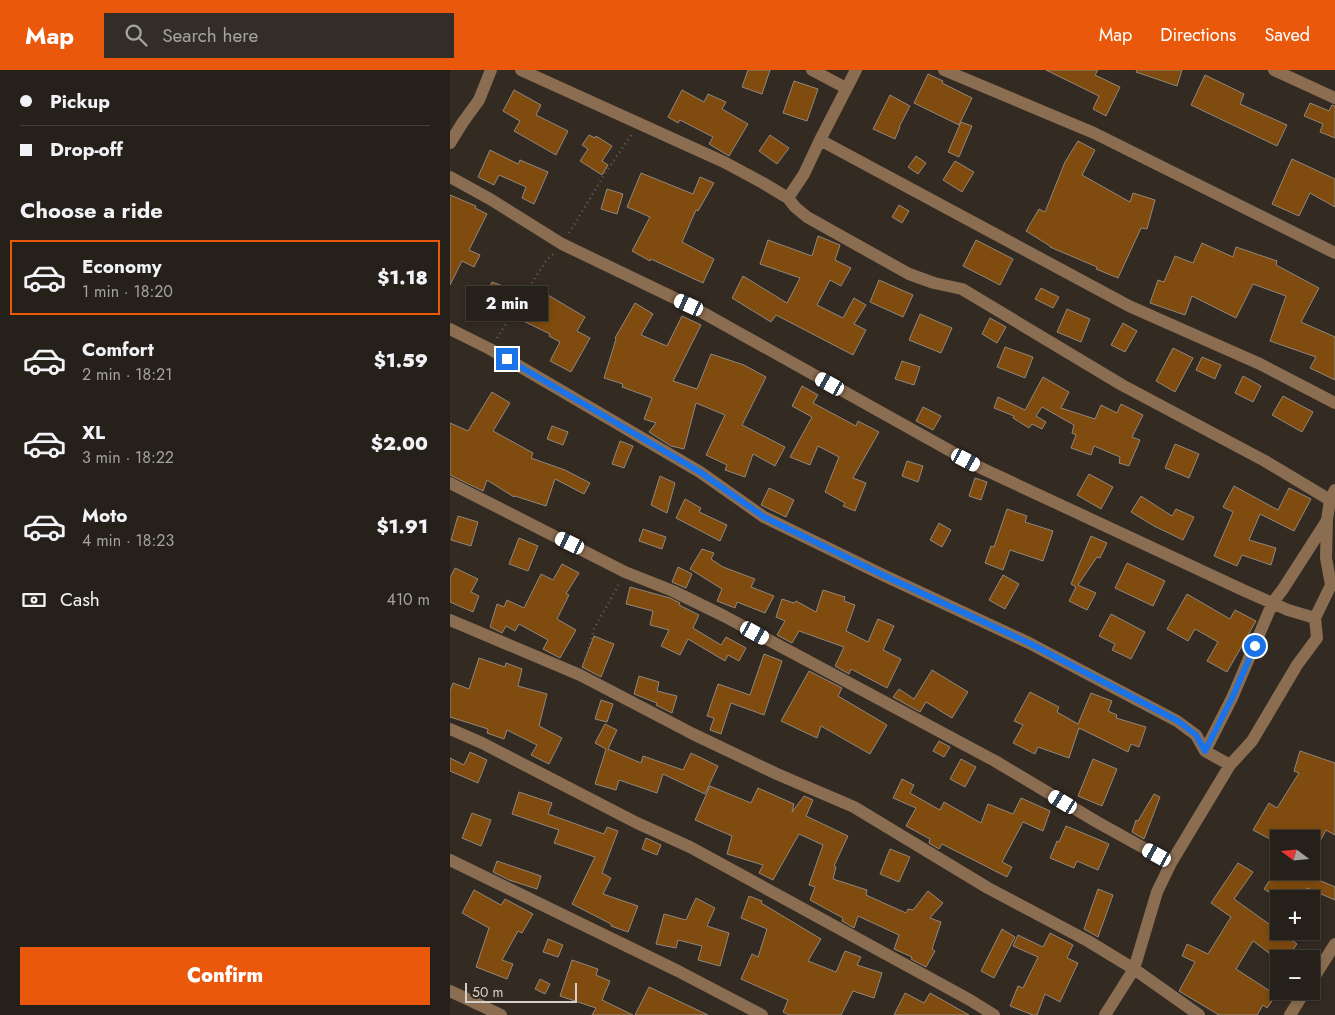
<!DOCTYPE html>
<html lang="en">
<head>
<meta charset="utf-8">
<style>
  body { margin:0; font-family:Jost,sans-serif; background:#322d27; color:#f1f3f6; height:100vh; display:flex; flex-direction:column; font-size:19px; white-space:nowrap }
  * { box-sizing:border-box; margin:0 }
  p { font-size:16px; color:#a4a3a2 }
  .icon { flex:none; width:28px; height:28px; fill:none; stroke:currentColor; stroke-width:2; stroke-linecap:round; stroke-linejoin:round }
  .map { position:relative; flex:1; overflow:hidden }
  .drawer { display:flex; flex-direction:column; background:#26201a; width:450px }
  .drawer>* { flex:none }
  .top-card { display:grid; align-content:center; height:110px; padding:0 20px; background:#26201a }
  .needle { width:32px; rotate:286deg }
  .tools { position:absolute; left:820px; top:760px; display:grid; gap:10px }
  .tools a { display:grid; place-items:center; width:50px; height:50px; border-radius:0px; background:#26201a; box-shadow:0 2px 8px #0003,0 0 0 1px #423e39; font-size:25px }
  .scale { position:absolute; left:15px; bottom:12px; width:112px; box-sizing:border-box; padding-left:5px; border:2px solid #d6d0cb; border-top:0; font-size:14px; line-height:18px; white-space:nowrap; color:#d6d0cb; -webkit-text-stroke:4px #332a22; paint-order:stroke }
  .end { position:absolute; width:22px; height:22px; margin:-11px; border:6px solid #1a73e8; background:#fff; box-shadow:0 0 0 2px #fff }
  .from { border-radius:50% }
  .bubble { position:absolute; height:35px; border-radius:0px; background:#26201a; box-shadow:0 2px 8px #0003,0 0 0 1px #423e39; font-size:16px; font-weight:800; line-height:35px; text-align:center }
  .car { position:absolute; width:15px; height:30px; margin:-15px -8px; border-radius:6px; box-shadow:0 0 4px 1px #0007; background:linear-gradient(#fff 24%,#345 0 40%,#fff 0 76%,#345 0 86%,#fff 0) }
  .top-card b { display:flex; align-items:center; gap:18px; height:48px; font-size:19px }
  .top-card b+b { border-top:1px solid #423e39 }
  .top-card i { width:12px; height:12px; background:#f1f3f6 }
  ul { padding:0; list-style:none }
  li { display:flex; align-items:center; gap:15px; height:75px; margin:0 10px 8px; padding:0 10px; border:2px solid transparent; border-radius:0px }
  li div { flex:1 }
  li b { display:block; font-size:19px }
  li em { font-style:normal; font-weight:800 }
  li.current { border-color:#ea580c }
  li>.icon { width:45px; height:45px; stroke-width:1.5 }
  h2 { padding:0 20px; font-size:22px; line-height:60px }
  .pay { display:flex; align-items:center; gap:12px; height:55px; padding:0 20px; font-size:19px }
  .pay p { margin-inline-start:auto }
  .button { display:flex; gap:10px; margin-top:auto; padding:10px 20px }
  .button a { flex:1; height:58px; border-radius:0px; background:#ea580c; color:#fff; font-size:20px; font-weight:800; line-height:58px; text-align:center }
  header { display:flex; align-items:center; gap:30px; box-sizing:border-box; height:70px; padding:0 25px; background:#ea580c; color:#fff }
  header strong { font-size:24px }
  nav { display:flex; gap:28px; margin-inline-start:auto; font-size:18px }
  .search { width:350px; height:45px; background:#322d27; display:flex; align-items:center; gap:12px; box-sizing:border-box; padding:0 18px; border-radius:0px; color:#a4a3a2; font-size:19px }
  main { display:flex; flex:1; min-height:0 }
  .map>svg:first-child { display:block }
  .building { fill:#7f4b0e; stroke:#91877d }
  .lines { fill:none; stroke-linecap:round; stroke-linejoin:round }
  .path { stroke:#675f58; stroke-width:2.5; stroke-dasharray:1 4; stroke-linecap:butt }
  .minor { stroke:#8b6d51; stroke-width:12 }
  .route { stroke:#1a73e8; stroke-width:6 }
</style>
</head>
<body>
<header>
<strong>Map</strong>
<div class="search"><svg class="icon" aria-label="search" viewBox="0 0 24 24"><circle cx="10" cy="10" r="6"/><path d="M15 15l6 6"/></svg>Search here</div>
<nav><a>Map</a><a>Directions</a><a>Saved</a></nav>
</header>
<main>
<section class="drawer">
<div class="top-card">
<b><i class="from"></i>Pickup</b>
<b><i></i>Drop-off</b>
</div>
<h2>Choose a ride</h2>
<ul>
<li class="current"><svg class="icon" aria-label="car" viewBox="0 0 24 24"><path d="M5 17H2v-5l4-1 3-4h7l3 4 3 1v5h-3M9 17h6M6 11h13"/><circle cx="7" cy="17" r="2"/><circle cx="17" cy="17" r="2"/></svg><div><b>Economy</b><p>1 min · 18:20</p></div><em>$1.18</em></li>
<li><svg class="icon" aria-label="car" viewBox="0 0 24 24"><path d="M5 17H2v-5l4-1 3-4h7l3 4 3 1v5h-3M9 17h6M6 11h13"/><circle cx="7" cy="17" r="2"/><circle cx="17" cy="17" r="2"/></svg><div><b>Comfort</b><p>2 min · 18:21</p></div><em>$1.59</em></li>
<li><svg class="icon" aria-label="car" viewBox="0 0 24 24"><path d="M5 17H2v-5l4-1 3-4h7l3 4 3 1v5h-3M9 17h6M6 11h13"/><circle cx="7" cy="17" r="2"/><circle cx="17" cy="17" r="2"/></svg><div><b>XL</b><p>3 min · 18:22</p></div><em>$2.00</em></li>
<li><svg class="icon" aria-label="car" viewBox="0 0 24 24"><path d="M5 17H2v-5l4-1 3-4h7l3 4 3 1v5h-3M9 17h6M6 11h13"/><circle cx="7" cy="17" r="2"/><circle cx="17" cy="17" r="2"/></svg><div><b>Moto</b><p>4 min · 18:23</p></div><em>$1.91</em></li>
</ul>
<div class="pay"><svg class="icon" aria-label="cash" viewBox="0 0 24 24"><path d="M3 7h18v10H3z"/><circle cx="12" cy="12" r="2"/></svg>Cash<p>410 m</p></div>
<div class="button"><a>Confirm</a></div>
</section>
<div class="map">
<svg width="885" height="945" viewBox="0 0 885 945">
  <rect width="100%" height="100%" fill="#332a22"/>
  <path class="building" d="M298,0H320L312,24L292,17Z
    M596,0H648L645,5L670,17L656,46L643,39L649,26Z
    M687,0H732L727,16L686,2Z
    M478,4L493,11L492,13L522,28L509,55L464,33Z
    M755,5L794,24L790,34L837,55L827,76L741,35Z
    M344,11L368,19L357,51L333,43Z
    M64,20L91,35L86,45L118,61L106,85L64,61L70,51L53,41Z
    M232,20L254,32L258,24L276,32L272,39L298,54L279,86L259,74L263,67L230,50L228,53L218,47Z
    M440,25L460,36L449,57H450L445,69L423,59Z
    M860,33L879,41L882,35L885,36V68L870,62L873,54L854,46Z
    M511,52L522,56L509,87L498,82Z
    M139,65L145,68L146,66L162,76L152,91L158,95L152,105L130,91L138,79L132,75Z
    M320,65L339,78L327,94L309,81Z
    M628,71L645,80L632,105L680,132L683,123L705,130L697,159L691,158L668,208L646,199L647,197L600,177V176L576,161L589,139L595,142L615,92Z
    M40,80L68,94L70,90L98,102L84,134L72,128L76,117L49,105L44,115L28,107Z
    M466,86L476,93L468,104L458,97Z
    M842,89L885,109V137L860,123L849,146L822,134Z
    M505,91L524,102L512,122L493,110Z
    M191,103L243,124L250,107L264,113L248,141L246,140L232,172L264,189L253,213L201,189L200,191L182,181L200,147L177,137Z
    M157,119L173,124L167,144L151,139Z
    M0,125L26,136L25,138L37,144L19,180L30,185L24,197L12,191L0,215Z
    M449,135L459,141L452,153L442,147Z
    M368,166L390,175L385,190L401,198L391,216L380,210L367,235L393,248L404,228L416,235L404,254L416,260L403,285L326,245L321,252L282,228L293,206L337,233L350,208L310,194L318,170L362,186Z
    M526,170L563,189L550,215L513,196Z
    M752,173L783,187L786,177L827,191L826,195L869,218L851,252L885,267V310L860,298L866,287L820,271L836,226L803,214L786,248L742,226L735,245L700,233L708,210L714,212L725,186L743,193Z
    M429,210L463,225L453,247L420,232Z
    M42,212L61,219L55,232L37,224Z
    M591,218L609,227L603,238L585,229Z
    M93,222L135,247L127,261L140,268L121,302L100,291L110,272L99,266L100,264L65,247L74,229L85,235Z
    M185,233L203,244L191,265L217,276L232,246L251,255L223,311L247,319L261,284L294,295L316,307L292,355L335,377L325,396L303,384L295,407L275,400L277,395L256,385L275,345L246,333L234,379L221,376L199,362L206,353L194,349L202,328L172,317L173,314L154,308L166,269L165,268Z
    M617,239L640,249L631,272L607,262Z
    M470,244L502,258L491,283L459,270Z
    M540,248L556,257L547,273L532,264Z
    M673,253L687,261L675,282L661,275Z
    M555,277L583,287L575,308L547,297Z
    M723,278L743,288L725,322L706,311Z
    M752,287L771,295L765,309L746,300Z
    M452,291L470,297L464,315L445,309Z
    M793,306L811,316L803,332L785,323Z
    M593,307L619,322L611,338L645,349L651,335L667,343L671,334L693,345L682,367L690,370L679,396L669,393L670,387L644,376L641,385L621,378L626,365L622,363L624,355L592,337L586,346L596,352L592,359L582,354L579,358L563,348L564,346L544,338L548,327L575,340Z
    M352,316L368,325L363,333L406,356L408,351L429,362L403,408L416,413L405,441L393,436L395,433L375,422L389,387L368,376L360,395L340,387L362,347L342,336Z
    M42,322L60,333L43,361L83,383L81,388L115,400L140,413L134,424L105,409L96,436L65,426L64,427L37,410L33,421L0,405V353L18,361Z
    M833,326L863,342L852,362L822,345Z
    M473,337L491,346L483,360L466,351Z
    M102,356L118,362L113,375L97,369Z
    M170,371L183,376L174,398L162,394Z
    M725,374L749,384L739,408L715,398Z
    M457,391L473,396L468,412L452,406Z
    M639,404L663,417L651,439L627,425Z
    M210,406L225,413L217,443L201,435Z
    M525,408L537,412L531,430L519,426Z
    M784,416L828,440L839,418L861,429L844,461L810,444L799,470L826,478L821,495L792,485L787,496L764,486L783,442L773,437Z
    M319,418L344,430L336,447L311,435Z
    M691,426L722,446L726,439L744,447L733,470L704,456L681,442Z
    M235,429L251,438L249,442L277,455L270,471L226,448Z
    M557,439L577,446L575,452L603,461L593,491L560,480L553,500L535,493L541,476L544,477Z
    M8,446L28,452L21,476L1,470Z
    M489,453L501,460L492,477L480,470Z
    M193,459L216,467L212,479L189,471Z
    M641,466L657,473L650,488L647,487L628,515L646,523L637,540L619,531L626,517L621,514Z
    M69,468L88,476L78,501L59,494Z
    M252,479L264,483L261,489L273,497L305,509L301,517L324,526L315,543L287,532L285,538L267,531L272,519L240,499Z
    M677,493L715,511L703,536L665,518Z
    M112,494L129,503L116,524L119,525L107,549L126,560L110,588L93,579L98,570L69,554L65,561L56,556L52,563L40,557L47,534L54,537L57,530L74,538L91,504L103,510Z
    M228,497L242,504L236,518L222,512Z
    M5,498L28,509L21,522L29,526L23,542L0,532V508Z
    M553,505L569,514L555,539L539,530Z
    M180,517L220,528L230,533L229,535L249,545L243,558L271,575L276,567L296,578L289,591L278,585L275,591L238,569L230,585L211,576L219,560L200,555L203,541L176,534Z
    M373,520L395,527L394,531L405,535L396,561L418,572L428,549L444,556L433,580L451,589L437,618L401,599L399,604L385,596L394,577L349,561L342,573L327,565L335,551L326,547L332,529L344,533L346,531L366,542Z
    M737,524L780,549L785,540L806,551L777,602L757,591L768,572L745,559L738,571L717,559Z
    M661,544L695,562L681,589L662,580L665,574L649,566Z
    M144,566L164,574L151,607L132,597Z
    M314,584L332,591L314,645L281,633L271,664L260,660L264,648L257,646L268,614L300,625Z
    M29,588L55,597L56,593L72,599L68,616L97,624L89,656L112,668L99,694L81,685L87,675L57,660L54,669L37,663L38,659L0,647V621L3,613L19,619Z
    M482,600L518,622L502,648L476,632L470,642L443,627L449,619L464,629Z
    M359,601L392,618L388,626L437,655L420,684L371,656L367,668L331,651Z
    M189,606L209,612L207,621L227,626L222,643L206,635L207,633L184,624Z
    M580,622L609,637L607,642L628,654L641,623L662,631L658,641L667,645L666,648L696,657L689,677L681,674L678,682L629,658L619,688L588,677L585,684L563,673L573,655L564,651Z
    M151,630L163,634L157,652L145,649Z
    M155,654L167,660L158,679L191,693L193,686L233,700L241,683L268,696L255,724L213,704L207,723L169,710L166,720L145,714L156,679L145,673Z
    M489,671L500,677L494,687L483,681Z
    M850,681L885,693V765L876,760L861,788V769H839L829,764V774L803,760L819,733L827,738L849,703L844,701Z
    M20,682L37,690L28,713L0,701V688L14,695Z
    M511,689L526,697L515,717L500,709Z
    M643,689L667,699L652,736L628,726Z
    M452,709L464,715L460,723L490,740L494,732L531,753L538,734L563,744L571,728L600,741L593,761L573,752L552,792L562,797L557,807L492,774L489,779L479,773L480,769L456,756L466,738L443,728Z
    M260,716L301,733L308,718L344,734L342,742L354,726L363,730L356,746L398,766L384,796L386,797L383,809L417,820L416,825L456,843L458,839L463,840L478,821L493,833L480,848L491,852L482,879L485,881L476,897L461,889L462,887L444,879L449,865L408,846L404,858L392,851L393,848L360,830L365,817L359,815L373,775L349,764L323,810L309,803L313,795L277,784L282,766L245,750Z
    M69,722L102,733L98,744L154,764L157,757L168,761L152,803L161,808L153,824L188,836L178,862L161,856V854L122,834L145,787L104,773L109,760L62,744Z
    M704,724L710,727L694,769L682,762L686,750L688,751Z
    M22,743L41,750L31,776L12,768Z
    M616,756L659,774L648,800L627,791L624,798L600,788L607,771L609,772Z
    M196,768L211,775L207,785L192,779Z
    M440,779L460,787L449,812L430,804Z
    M47,791L91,806L87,819L59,810L43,802Z
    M788,793L803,802L784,829L819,854L829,838V861L847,874L836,889H827L803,871L786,899L826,925L817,938L813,935L807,945H769L729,921L745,892L732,886L737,874L758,884L781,847L761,833Z
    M826,801H857L871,811L885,817V830L857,818L851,829H830L814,819Z
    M648,819L663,825L648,867L634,859Z
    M24,820L51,835L55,829L83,844L72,863L68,861L52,890L63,894L57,909L26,897L39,858L12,843Z
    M299,826L312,831L311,833L371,869L358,891L386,902L395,881L411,887L407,895L432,903L424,928L403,921L391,945H339L333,942L338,930L291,909L302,884L308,887L317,859L291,848Z
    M246,828L265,838L257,856L279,863L270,896L248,890L252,876L228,870L226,878L206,874L214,844L236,850Z
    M552,859L565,867L544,908L531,901Z
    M600,863L623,875L617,888L628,893L610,932L595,924L587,945H583L560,936L568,916L573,918L588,887L563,876L568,865L593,877Z
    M98,869L113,875L108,887L93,882Z
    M122,890L148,899L146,905L160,911L152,930L183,945H142L146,938L110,926Z
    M90,909L100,914L95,924L85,919Z
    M199,917L258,945H185Z
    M455,923L474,933L480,923L519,945H444Z"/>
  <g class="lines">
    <path class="path" d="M119,163L156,102L182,64
      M47,268L96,191L104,183
      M134,593L144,559L169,514"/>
    <path class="minor" d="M71,0L274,92L313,113L338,128L345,137L357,147L459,204L484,213L512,219L672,315L815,391L880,430
      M362,0L396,18
      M406,0L370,70L679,236L810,294L885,333
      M494,0L644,63L885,183
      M824,0L885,28
      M0,73L13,52L29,30L41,0
      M0,107L40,129L112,174L239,235L531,398L795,521L838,540L865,548
      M338,128L354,104L370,70
      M0,259L40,279L250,402L314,447L435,506L579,573L727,651L746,665L755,681L780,695
      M0,413L175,502L223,521L274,546L545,691L647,752L721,793
      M0,550L130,605L243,664L327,704L404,737L538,818L638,871L684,899L707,822L721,793L780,695L802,671L847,595L867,568L865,548L881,515L876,488L877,450L880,430L885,420
      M0,659L32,673L187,753L240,777L520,930L544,945
      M755,681L782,628L823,532L833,519L876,452
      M0,790L228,901L312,945
      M861,912L885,874
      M0,921L51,945
      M655,945L684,899L749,945
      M840,945L855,921"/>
  </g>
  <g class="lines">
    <path class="route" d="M57,289L250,402L314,447L435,506L579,573L728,651L746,665L755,681L782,628L805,576"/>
  </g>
</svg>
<div class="tools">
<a><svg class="needle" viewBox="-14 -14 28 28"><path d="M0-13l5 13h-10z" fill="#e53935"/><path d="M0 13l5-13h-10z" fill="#a4a3a2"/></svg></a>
<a>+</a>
<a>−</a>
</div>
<div class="scale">50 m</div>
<i class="end from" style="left:805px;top:576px"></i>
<i class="end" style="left:57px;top:289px"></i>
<div class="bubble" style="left:16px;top:216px;width:82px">2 min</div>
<i class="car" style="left:239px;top:235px;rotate:295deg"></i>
<i class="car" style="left:380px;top:314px;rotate:299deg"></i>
<i class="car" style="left:516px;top:390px;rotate:118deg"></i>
<i class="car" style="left:120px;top:473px;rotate:296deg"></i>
<i class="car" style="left:305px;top:563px;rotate:119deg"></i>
<i class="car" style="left:613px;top:732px;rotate:301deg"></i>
<i class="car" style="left:707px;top:785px;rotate:299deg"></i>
</div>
</main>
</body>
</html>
